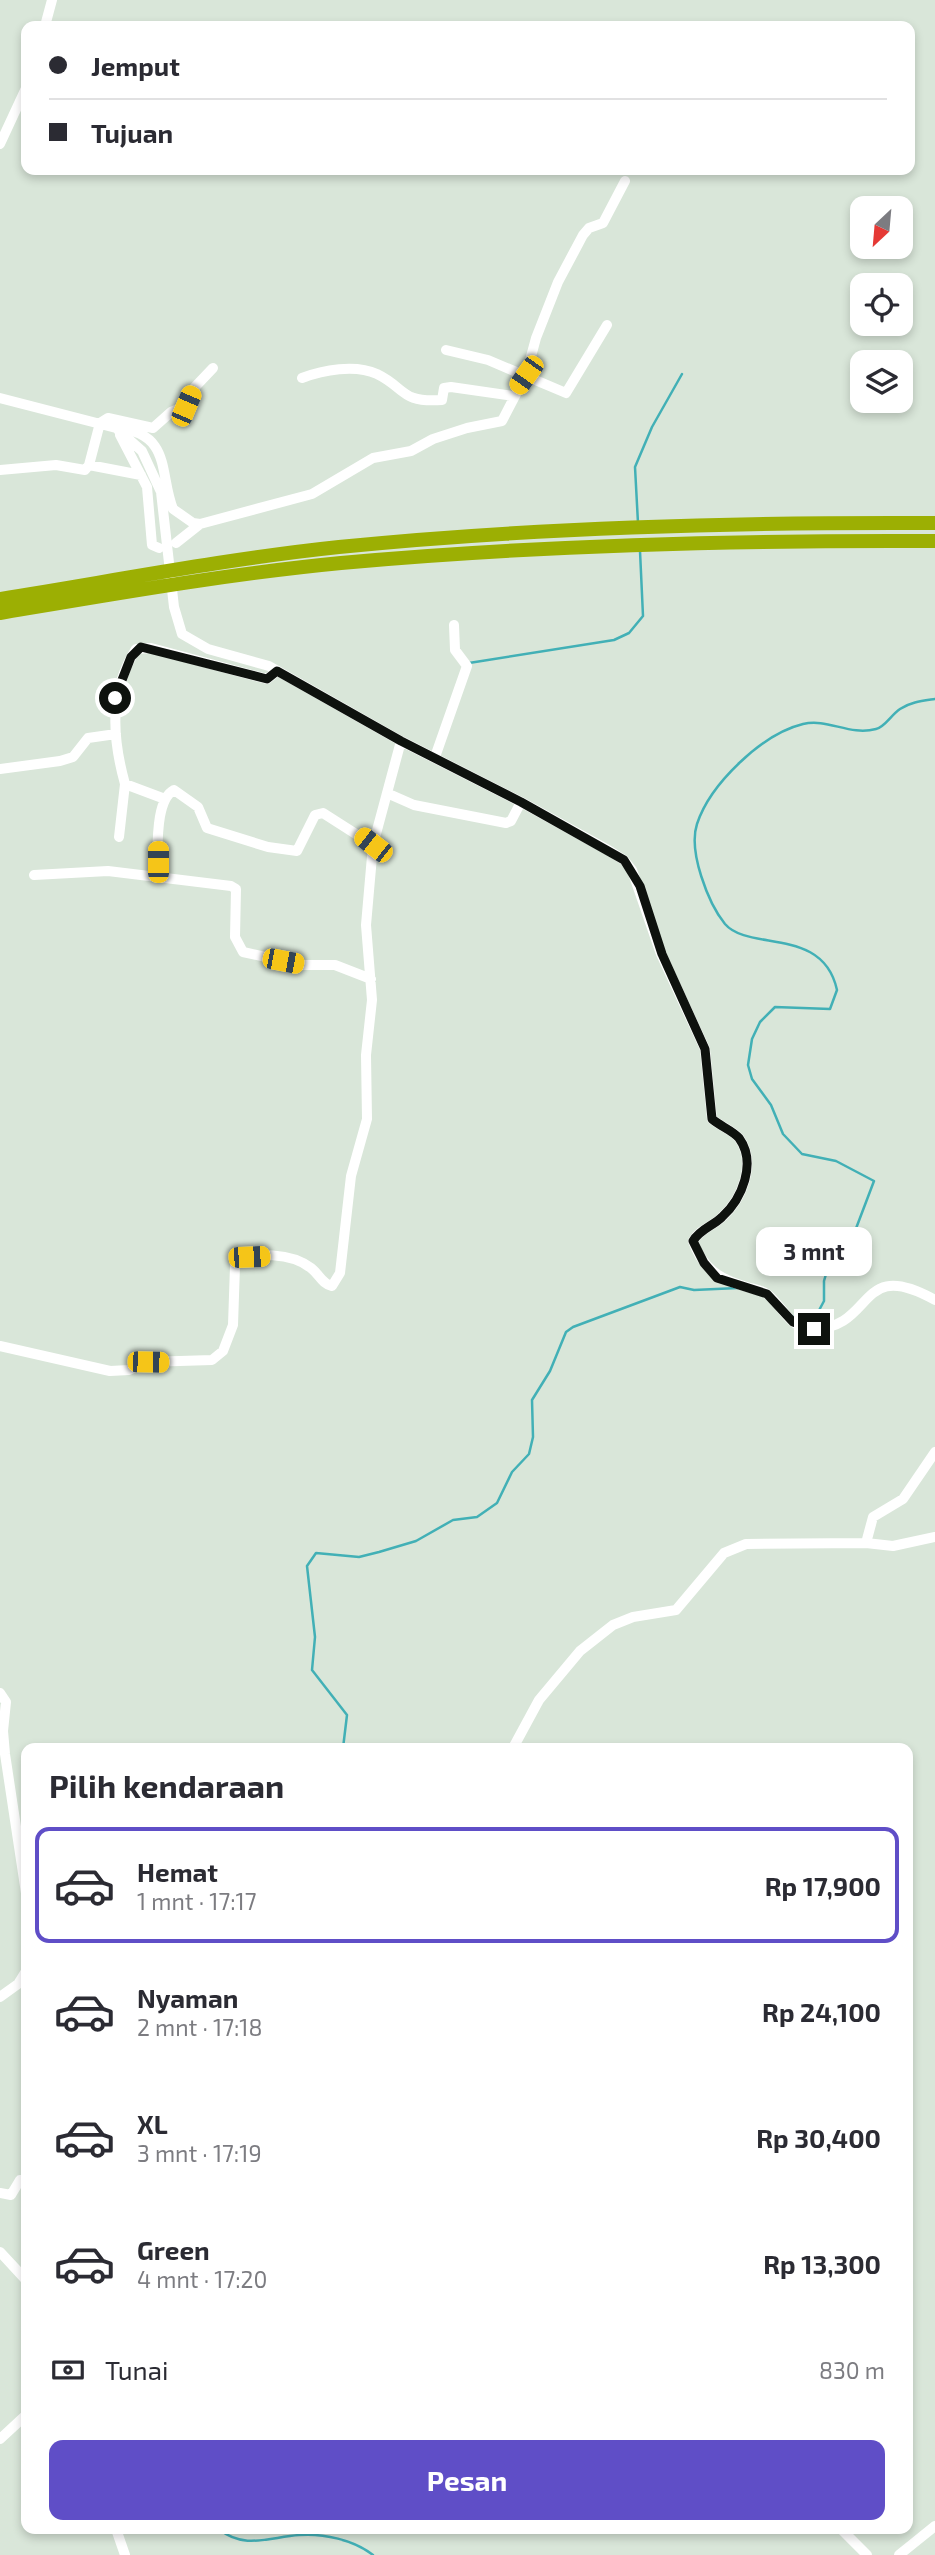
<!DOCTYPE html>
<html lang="id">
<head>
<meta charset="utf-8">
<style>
  body { margin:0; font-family:"Exo 2",sans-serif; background:#f2f2f3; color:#2b2b33; height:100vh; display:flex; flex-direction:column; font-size:26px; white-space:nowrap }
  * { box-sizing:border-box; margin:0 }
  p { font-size:23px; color:#7c7c81 }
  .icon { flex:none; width:38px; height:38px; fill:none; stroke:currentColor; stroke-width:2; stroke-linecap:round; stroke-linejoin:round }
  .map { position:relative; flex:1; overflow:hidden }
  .panel { position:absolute; left:21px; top:1743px; width:892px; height:791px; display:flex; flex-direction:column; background:#fff; border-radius:14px; box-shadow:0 4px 10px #0003 }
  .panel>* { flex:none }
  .hud { position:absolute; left:21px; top:21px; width:894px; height:154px; border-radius:14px; box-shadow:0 4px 10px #0003; display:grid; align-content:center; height:154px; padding:0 28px; background:#fff }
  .needle { width:46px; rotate:206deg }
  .buttons { position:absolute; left:850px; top:196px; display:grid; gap:14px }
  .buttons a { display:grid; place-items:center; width:63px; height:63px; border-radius:14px; background:#fff; box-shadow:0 4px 10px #0003; font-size:35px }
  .end { position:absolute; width:32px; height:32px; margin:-16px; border:9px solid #0e120e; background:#fff; box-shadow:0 0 0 4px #fff }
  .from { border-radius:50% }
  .bubble { position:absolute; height:49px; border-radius:14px; background:#fff; box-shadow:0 4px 10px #0003; font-size:23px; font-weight:700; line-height:49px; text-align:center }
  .car { position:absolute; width:21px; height:42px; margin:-21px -10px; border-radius:9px; box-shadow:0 0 5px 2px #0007; background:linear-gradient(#f5c518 24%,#345 0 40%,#f5c518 0 76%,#345 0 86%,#f5c518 0) }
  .hud b { display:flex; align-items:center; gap:24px; height:66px; font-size:26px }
  .hud b+b { border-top:2px solid #e1e1e2 }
  .hud i { width:18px; height:18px; background:#2b2b33 }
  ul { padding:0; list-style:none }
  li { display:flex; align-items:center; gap:21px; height:116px; margin:0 14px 10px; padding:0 14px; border:4px solid transparent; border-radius:14px }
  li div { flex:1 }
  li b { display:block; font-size:26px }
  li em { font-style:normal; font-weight:700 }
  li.on { border-color:#5f4ec7 }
  li>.icon { width:63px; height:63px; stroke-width:1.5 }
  h2 { padding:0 28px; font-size:32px; line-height:84px }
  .pay { display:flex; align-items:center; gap:18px; height:77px; padding:0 28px; font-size:26px }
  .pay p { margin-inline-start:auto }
  .button { display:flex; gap:14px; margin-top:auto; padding:14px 28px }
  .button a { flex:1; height:80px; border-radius:14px; background:#5f4ec7; color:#fff; font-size:28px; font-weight:700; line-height:80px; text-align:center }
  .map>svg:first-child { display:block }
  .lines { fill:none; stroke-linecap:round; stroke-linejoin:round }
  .stream { stroke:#42b0b6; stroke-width:2.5 }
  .minor { stroke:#fff; stroke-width:10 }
  .highway { stroke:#9caf03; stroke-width:14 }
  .route { stroke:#0e120e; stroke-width:9 }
</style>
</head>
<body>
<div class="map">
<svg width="935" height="2555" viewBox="0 0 935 2555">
  <rect width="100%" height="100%" fill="#d9e6d9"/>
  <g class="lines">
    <path class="stream" d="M638,523L635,467L652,427L682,374
      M469,663L614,640L629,633L643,616L640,551
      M792,1316L802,1319L816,1316L824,1301V1281L829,1264L852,1239L874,1181L836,1161L802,1154L783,1134L771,1105L752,1079L748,1065L752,1039L760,1022L775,1007L830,1009L837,990C823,926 749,952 725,924C708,903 688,851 697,824C710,784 762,734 803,724C828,718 849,736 876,729C885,727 891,715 900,709C911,702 922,701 935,699
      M343,1748L347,1715L312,1670L315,1637L307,1566L316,1553L359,1557L379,1552L416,1541L453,1520L477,1517L497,1503L512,1472L529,1454L533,1437L532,1400L550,1371L566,1332L573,1327L680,1287L694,1290L738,1288
      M219,2529C244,2550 270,2537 299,2535C323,2533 354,2540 373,2555"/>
    <path class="minor" d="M45,26L52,0
      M0,144L26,88
      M446,350L488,360L566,393L607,325
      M302,378C323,370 355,364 377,374C406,388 400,403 442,400L444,388L451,387L513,396
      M0,398L116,428L142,451L161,492L174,607L182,634L208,649L269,666L401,741L521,802L608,850L624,860L632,870L661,954L705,1049L712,1119C720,1126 732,1130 739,1138C757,1163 742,1199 722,1217C713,1226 700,1229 693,1241C703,1269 719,1279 747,1287C753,1289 762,1290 767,1294C783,1306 789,1329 813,1329C876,1328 856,1256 935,1300
      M118,428C172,434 159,474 173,509L193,523L200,524L312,494L373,458L411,451L433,439L467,428L502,421L526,375L536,338L558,282L583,235L589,228L603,223L625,181
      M120,435L147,487L152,545L159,548
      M89,465L141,475
      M0,470L56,465L85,470L89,465L100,423L108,418L153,428L171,412L186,406L194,388L213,368
      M176,543L200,524
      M435,757L467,666L455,650L454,625
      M0,769L60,761L73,757L88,738L116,734
      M389,794L414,805L506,823L511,821L521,802
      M165,799L125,784C112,737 109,692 136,649L151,648L267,679L277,671
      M119,837L125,784
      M373,845L401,741
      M34,875L108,871L231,886L236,889L235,937L243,952L301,965H335L371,979
      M0,1346L110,1371L129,1370L147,1362L212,1360L223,1351L233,1325L235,1266C253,1249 293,1254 311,1268C319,1274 322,1284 332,1286L340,1273L351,1176L367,1119L366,1055L372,1000L366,925L373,845L323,813L315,815L297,851L268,847L207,828L198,807L174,790C153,801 159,857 156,877
      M866,1543L873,1517L903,1499L935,1452
      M0,1693L6,1702L3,1731L5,1754L26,1893
      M513,1748L539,1700L580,1651L613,1625L633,1617L676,1610L724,1553L746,1544L866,1543L893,1546L935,1537
      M0,1997L18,1984L26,1971
      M0,2193L11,2195L20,2180H26
      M0,2252L26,2280
      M0,2439L26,2415
      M116,2529L125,2555
      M841,2529L867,2555
      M899,2555L935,2526"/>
    <path class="highway" d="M0,599C113,581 225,559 339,547C537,527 736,522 935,523
      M0,613C113,594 227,574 341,563C539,545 737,540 935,541"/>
  </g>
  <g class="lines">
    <path class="route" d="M115,698L131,657L141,647L267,679L277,671L401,741L521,802L624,860L640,886L662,954L705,1049L712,1119C720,1126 732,1130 739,1138C757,1163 742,1199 722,1217C713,1226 700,1229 693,1241L704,1263L717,1278L767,1294L793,1322L814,1329"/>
  </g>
</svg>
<div class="buttons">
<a><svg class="needle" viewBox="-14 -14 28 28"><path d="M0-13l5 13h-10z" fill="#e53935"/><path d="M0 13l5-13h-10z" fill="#7c7c81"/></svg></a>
<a><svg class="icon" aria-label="locate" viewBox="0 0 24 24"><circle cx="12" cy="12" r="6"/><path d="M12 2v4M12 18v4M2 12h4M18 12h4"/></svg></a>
<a><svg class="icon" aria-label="layers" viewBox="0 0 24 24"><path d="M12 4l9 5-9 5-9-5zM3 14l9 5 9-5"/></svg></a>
</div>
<i class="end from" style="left:115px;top:698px"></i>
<i class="end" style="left:814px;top:1329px"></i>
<div class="bubble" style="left:756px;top:1227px;width:116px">3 mnt</div>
<i class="car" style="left:526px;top:375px;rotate:215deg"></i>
<i class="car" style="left:186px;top:406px;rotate:23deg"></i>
<i class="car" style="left:373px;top:845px;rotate:308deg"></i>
<i class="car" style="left:158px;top:862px;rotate:0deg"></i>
<i class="car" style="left:283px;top:961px;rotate:101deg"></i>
<i class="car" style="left:249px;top:1257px;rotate:88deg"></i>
<i class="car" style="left:148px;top:1362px;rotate:91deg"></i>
<div class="hud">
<b><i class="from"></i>Jemput</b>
<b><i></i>Tujuan</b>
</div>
<section class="panel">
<h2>Pilih kendaraan</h2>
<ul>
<li class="on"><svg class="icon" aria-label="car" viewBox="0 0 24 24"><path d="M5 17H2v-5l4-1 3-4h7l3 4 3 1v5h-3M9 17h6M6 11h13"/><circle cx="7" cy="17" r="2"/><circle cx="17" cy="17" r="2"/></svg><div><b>Hemat</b><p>1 mnt · 17:17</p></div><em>Rp 17,900</em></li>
<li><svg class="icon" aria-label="car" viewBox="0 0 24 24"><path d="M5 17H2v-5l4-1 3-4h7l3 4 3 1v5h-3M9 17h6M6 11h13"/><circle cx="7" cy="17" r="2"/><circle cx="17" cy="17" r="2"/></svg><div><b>Nyaman</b><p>2 mnt · 17:18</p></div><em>Rp 24,100</em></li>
<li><svg class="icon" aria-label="car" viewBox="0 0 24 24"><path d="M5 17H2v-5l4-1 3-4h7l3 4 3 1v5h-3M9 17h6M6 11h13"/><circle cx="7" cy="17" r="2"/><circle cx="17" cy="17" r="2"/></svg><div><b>XL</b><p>3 mnt · 17:19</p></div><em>Rp 30,400</em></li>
<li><svg class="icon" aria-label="car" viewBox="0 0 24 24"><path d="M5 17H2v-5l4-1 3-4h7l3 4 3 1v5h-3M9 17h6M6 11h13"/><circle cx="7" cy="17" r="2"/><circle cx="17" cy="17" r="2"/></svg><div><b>Green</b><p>4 mnt · 17:20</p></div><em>Rp 13,300</em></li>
</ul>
<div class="pay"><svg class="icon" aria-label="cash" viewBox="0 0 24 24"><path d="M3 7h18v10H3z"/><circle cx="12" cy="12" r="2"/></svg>Tunai<p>830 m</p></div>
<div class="button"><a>Pesan</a></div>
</section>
</div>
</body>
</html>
